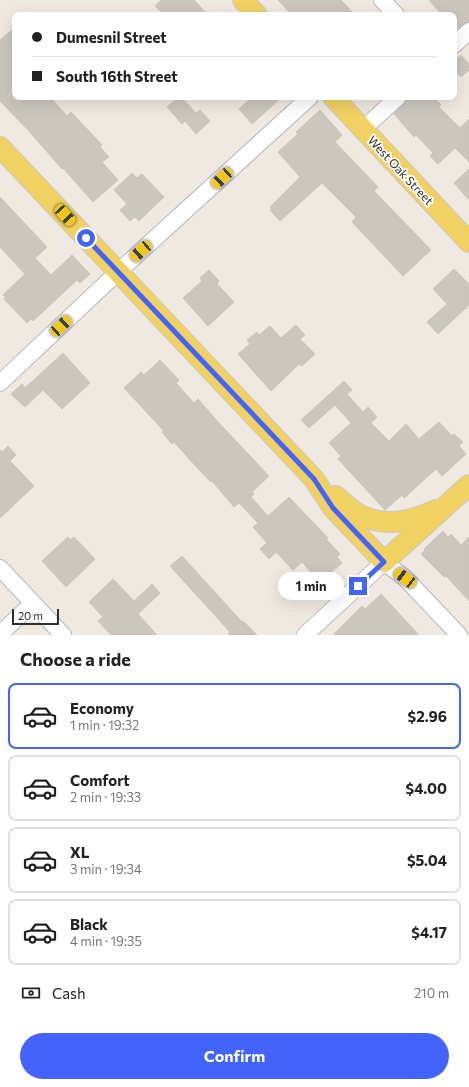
<!DOCTYPE html>
<html lang="en">
<head>
<meta charset="utf-8">
<style>
  body { margin:0; font-family:Commissioner,sans-serif; background:#f2f2f2; color:#222; height:100vh; display:flex; flex-direction:column; font-size:15px; white-space:nowrap }
  * { box-sizing:border-box; margin:0 }
  p { font-size:13px; color:#767676 }
  .icon { flex:none; width:22px; height:22px; fill:none; stroke:currentColor; stroke-width:2; stroke-linecap:round; stroke-linejoin:round }
  .map { position:relative; height:635px; overflow:hidden }
  .details { display:flex; flex-direction:column; background:#fff; flex:1 }
  .details>* { flex:none }
  .banner { position:absolute; left:12px; top:12px; width:445px; height:88px; border-radius:8px; box-shadow:0 4px 16px #0002; display:grid; align-content:center; height:88px; padding:0 20px; background:#fff }
  .scale { position:absolute; left:12px; bottom:10px; width:47px; box-sizing:border-box; padding-left:4px; border:2px solid #2e2e2e; border-top:0; font-size:11px; line-height:14px; white-space:nowrap; color:#2e2e2e; -webkit-text-stroke:3px #fff; paint-order:stroke }
  .end { position:absolute; width:18px; height:18px; margin:-9px; border:5px solid #4264fb; background:#fff; box-shadow:0 0 0 2px #fff }
  .from { border-radius:50% }
  .bubble { position:absolute; height:28px; border-radius:14px; background:#fff; box-shadow:0 4px 16px #0002; font-size:13px; font-weight:700; line-height:28px; text-align:center }
  .car { position:absolute; width:12px; height:24px; margin:-12px -6px; border-radius:5px; box-shadow:0 0 3px 1px #0007; background:linear-gradient(#f5c518 24%,#345 0 40%,#f5c518 0 76%,#345 0 86%,#f5c518 0) }
  .banner b { display:flex; align-items:center; gap:14px; height:38px; font-size:15px }
  .banner b+b { border-top:1px solid #e0e0e0 }
  .banner i { width:10px; height:10px; background:#222 }
  ul { padding:0; list-style:none }
  li { display:flex; align-items:center; gap:12px; height:66px; margin:0 8px 6px; padding:0 12px; border:2px solid #e0e0e0; border-radius:8px }
  li div { flex:1 }
  li b { display:block; font-size:15px }
  li em { font-style:normal; font-weight:700 }
  li.selected { border-color:#4264fb }
  li>.icon { width:36px; height:36px; stroke-width:1.5 }
  h2 { padding:0 20px; font-size:18px; line-height:48px }
  .pay { display:flex; align-items:center; gap:10px; height:44px; padding:0 20px; font-size:15px }
  .pay p { margin-inline-start:auto }
  .cta { display:flex; gap:8px; margin-top:auto; padding:8px 20px }
  .cta a { flex:1; height:46px; border-radius:24px; background:#4264fb; color:#fff; font-size:16px; font-weight:700; line-height:46px; text-align:center }
  .map>svg:first-child { display:block }
  .building { fill:#cbc7bf; stroke:#cbc5ba }
  .lines { fill:none; stroke-linecap:round; stroke-linejoin:round }
  .minor-casing { stroke:#b4b7c1; stroke-width:18 }
  .major-casing { stroke:#c9c9c9; stroke-width:22 }
  .minor { stroke:#fff; stroke-width:16 }
  .major { stroke:#f2d163; stroke-width:20 }
  .route { stroke:#4264fb; stroke-width:5 }
  .labels { text-anchor:middle; dominant-baseline:central; stroke-width:3.5; stroke-linejoin:round; paint-order:stroke }
  .street-label { font-size:12px; fill:#2e2e2e; stroke:#fff }
</style>
</head>
<body>
<div class="map">
<svg width="469" height="635" viewBox="0 0 469 635">
  <rect width="100%" height="100%" fill="#efe9e1"/>
  <path class="building" d="M161,0H194L208,15H164L155,6Z
    M278,0H341L355,15H292Z
    M429,0H469V22L463,24L454,32V15H442Z
    M15,27V97H50L67,116L71,112L102,145L100,147L109,157L102,162L118,180L93,202L63,168L62,169L28,130L0,101V40Z
    M461,55L469,64V70L461,77L454,70V62Z
    M178,97H181L196,113L200,110L210,121L196,134L185,121L182,124L167,107Z
    M252,97H282L252,124L239,109Z
    M409,97H433L441,105L439,107L460,128L469,119V162L455,148L438,164L430,156L433,153L416,135L414,137L394,114L404,104Z
    M320,110L342,135L335,142L378,187L374,191L431,250L403,276L352,222L356,217L322,183L280,221L270,210L272,208L270,207L300,177L278,152L298,134L296,132Z
    M469,169V200L454,183Z
    M132,173L137,178L142,174L164,197L139,221L135,217L130,221L120,210L127,204L114,190Z
    M0,197L47,247L35,258L51,275L72,255L90,274L80,283L77,280L33,321L31,319L27,323L4,299L6,297L3,295L25,274L0,247Z
    M454,269L469,284V305L438,334L427,322L447,304L433,289Z
    M209,270L219,281L217,284L234,302L208,326L183,298L202,281L200,278Z
    M296,325L305,335L300,339L315,354L302,366L299,364L271,391L238,354L250,344L247,340L257,332L259,335L270,326L281,338Z
    M63,353L90,383L62,409L43,390L25,407L11,394L22,384L25,388Z
    M160,360L179,380L176,383L194,403L198,399L219,423L269,476L252,492L254,494L251,497L268,516L289,497L328,538L326,539L340,554L337,557L342,563L320,582L302,562L293,570L276,552L269,559L260,549L267,543L253,527L258,523L239,503L234,507L212,481L211,482L201,472L174,442L172,444L162,432L164,431L124,388L141,372L144,375Z
    M344,381L352,390L347,394L363,412L368,407L377,417L371,423L389,441L406,424L419,439L439,422L452,436L454,434L463,442L459,446L466,454L442,476L436,469L404,498L402,495L385,510L338,459L341,456L329,443L351,423L335,405L309,428L301,420Z
    M8,446L16,455L10,461L34,486L0,518V450L2,452Z
    M443,531L448,537L451,534L461,545L469,537V601L446,576L444,577L421,554L425,550L424,549Z
    M68,537L70,540L74,537L95,559L66,587L42,561Z
    M182,556L242,622L243,621L257,635H228L230,632L170,566Z
    M113,579L134,601L152,584L160,593L138,614L157,635H111L98,621L103,617L89,602Z
    M381,594L419,635H333L362,606L365,609Z"/>
  <g class="lines">
    <g class="minor-casing">
      <path id="minor" d="M382,0L396,15
        M454,45L469,31
        M363,129L398,97
        M0,383L118,272L310,97
        M0,568L63,635
        M0,634L33,603
        M305,635L384,562L405,578L459,635"/>
    </g>
    <g class="major-casing">
      <path id="major" d="M243,0L257,15
        M333,97L469,242
        M0,147L314,479L333,508L384,562L469,485
        M336,496C343,502 350,509 358,514C386,528 409,522 436,510"/>
    </g>
    <use href="#minor" class="minor"/>
    <use href="#major" class="major"/>
  </g>
  <g class="lines">
    <path class="route" d="M86,238L314,479L333,508L384,562L358,586"/>
  </g>
  <g class="labels">
    <g class="street-label">
      <text transform="translate(401 170) rotate(47)">West Oak Street</text>
    </g>
  </g>
</svg>
<div class="scale">20 m</div>
<i class="end from" style="left:86px;top:238px"></i>
<i class="end" style="left:358px;top:586px"></i>
<div class="bubble" style="left:278px;top:572px;width:66px">1 min</div>
<i class="car" style="left:222px;top:178px;rotate:227deg"></i>
<i class="car" style="left:65px;top:215px;rotate:137deg"></i>
<i class="car" style="left:141px;top:251px;rotate:228deg"></i>
<i class="car" style="left:61px;top:326px;rotate:47deg"></i>
<i class="car" style="left:405px;top:578px;rotate:307deg"></i>
<div class="banner">
<b><i class="from"></i>Dumesnil Street</b>
<b><i></i>South 16th Street</b>
</div>
</div>
<section class="details">
<h2>Choose a ride</h2>
<ul>
<li class="selected"><svg class="icon" aria-label="car" viewBox="0 0 24 24"><path d="M5 17H2v-5l4-1 3-4h7l3 4 3 1v5h-3M9 17h6M6 11h13"/><circle cx="7" cy="17" r="2"/><circle cx="17" cy="17" r="2"/></svg><div><b>Economy</b><p>1 min · 19:32</p></div><em>$2.96</em></li>
<li><svg class="icon" aria-label="car" viewBox="0 0 24 24"><path d="M5 17H2v-5l4-1 3-4h7l3 4 3 1v5h-3M9 17h6M6 11h13"/><circle cx="7" cy="17" r="2"/><circle cx="17" cy="17" r="2"/></svg><div><b>Comfort</b><p>2 min · 19:33</p></div><em>$4.00</em></li>
<li><svg class="icon" aria-label="car" viewBox="0 0 24 24"><path d="M5 17H2v-5l4-1 3-4h7l3 4 3 1v5h-3M9 17h6M6 11h13"/><circle cx="7" cy="17" r="2"/><circle cx="17" cy="17" r="2"/></svg><div><b>XL</b><p>3 min · 19:34</p></div><em>$5.04</em></li>
<li><svg class="icon" aria-label="car" viewBox="0 0 24 24"><path d="M5 17H2v-5l4-1 3-4h7l3 4 3 1v5h-3M9 17h6M6 11h13"/><circle cx="7" cy="17" r="2"/><circle cx="17" cy="17" r="2"/></svg><div><b>Black</b><p>4 min · 19:35</p></div><em>$4.17</em></li>
</ul>
<div class="pay"><svg class="icon" aria-label="cash" viewBox="0 0 24 24"><path d="M3 7h18v10H3z"/><circle cx="12" cy="12" r="2"/></svg>Cash<p>210 m</p></div>
<div class="cta"><a>Confirm</a></div>
</section>
</body>
</html>
